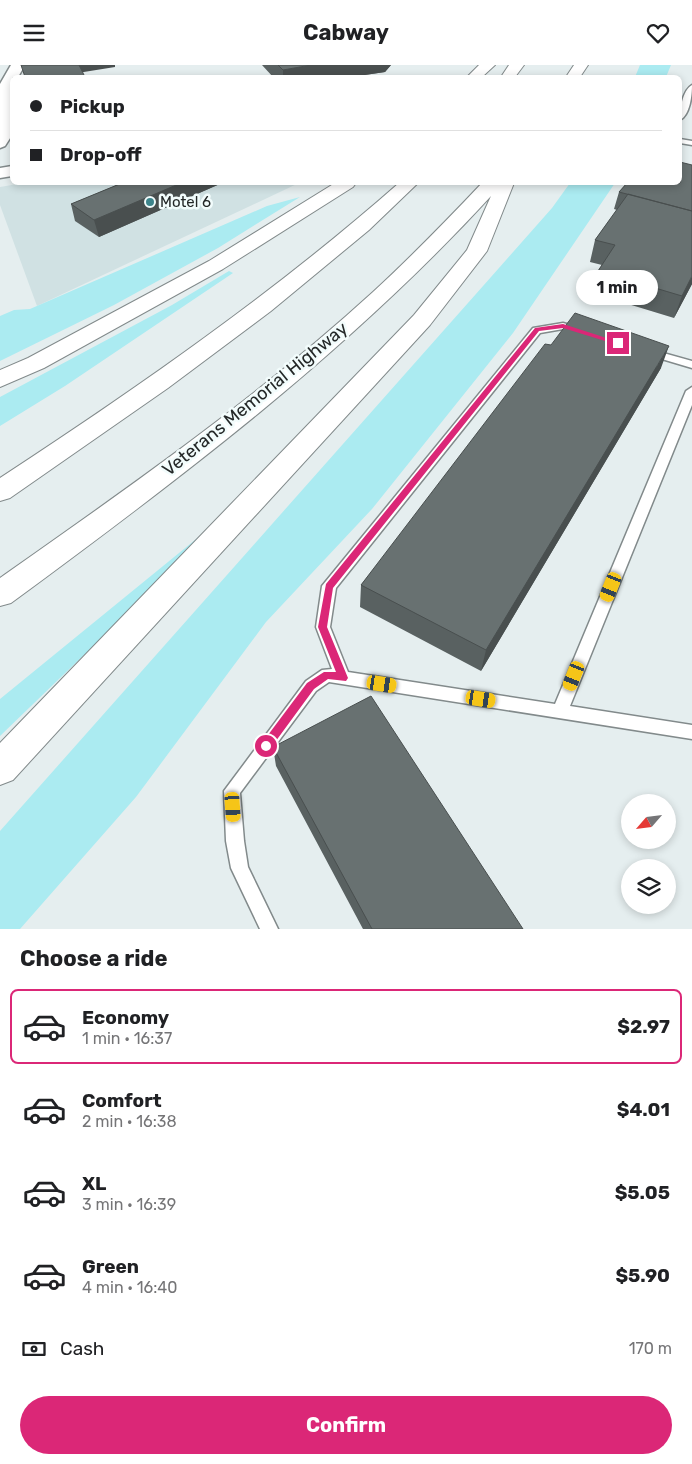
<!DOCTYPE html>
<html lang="en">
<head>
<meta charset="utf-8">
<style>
  body { margin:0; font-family:Rubik,sans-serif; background:#f6f6f6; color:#202124; height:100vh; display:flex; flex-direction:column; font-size:19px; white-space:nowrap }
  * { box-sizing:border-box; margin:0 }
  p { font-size:16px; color:#757577 }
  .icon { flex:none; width:28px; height:28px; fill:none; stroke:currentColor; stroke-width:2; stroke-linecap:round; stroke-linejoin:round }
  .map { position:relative; height:864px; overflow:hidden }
  .details { display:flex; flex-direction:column; background:#fff; flex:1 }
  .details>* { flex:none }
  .top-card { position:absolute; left:10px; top:10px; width:672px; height:110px; border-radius:8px; box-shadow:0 2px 8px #0003; display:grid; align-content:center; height:110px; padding:0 20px; background:#fff }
  .needle { width:32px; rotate:242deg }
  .tools { position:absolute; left:621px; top:729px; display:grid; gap:10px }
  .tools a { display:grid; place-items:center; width:55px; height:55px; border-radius:50%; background:#fff; box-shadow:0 2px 8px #0003; font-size:25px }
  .end { position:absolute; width:22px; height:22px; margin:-11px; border:6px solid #db2777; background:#fff; box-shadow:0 0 0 2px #fff }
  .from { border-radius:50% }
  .bubble { position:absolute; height:35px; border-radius:18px; background:#fff; box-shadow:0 2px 8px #0003; font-size:16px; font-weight:700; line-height:35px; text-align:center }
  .car { position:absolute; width:15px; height:30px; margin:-15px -8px; border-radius:6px; box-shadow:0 0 4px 1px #0007; background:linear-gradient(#f5c518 24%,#345 0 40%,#f5c518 0 76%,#345 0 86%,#f5c518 0) }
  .top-card b { display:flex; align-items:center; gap:18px; height:48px; font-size:19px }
  .top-card b+b { border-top:1px solid #e0e0e0 }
  .top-card i { width:12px; height:12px; background:#202124 }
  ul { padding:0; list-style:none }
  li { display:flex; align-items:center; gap:15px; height:75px; margin:0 10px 8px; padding:0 10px; border:2px solid transparent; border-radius:8px }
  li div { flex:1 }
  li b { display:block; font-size:19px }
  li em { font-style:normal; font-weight:700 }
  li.current { border-color:#db2777 }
  li>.icon { width:45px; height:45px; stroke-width:1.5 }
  h2 { padding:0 20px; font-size:22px; line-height:60px }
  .pay { display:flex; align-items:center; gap:12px; height:55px; padding:0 20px; font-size:19px }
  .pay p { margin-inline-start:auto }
  .button { display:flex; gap:10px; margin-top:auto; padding:10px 20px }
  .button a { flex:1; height:58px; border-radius:30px; background:#db2777; color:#fff; font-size:20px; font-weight:700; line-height:58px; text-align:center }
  header { display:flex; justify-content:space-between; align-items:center; height:65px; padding:0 20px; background:#fff; font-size:22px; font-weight:700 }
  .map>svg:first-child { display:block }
  .built { fill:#d0e1e3 }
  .green { fill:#abebf1 }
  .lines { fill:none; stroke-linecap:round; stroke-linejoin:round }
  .service-casing { stroke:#828a8b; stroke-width:3 }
  .minor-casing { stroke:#828a8b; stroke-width:3 }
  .motorway-casing { stroke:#828a8b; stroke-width:2 }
  .service { fill:#fff; fill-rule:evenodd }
  .minor { fill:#fff; fill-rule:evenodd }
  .motorway { fill:#fff; fill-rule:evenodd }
  .wall { fill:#596161 }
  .shaded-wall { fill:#494f4f }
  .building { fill:#687171; stroke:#494f4f }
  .route { fill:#db2777 }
  .poi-dot { fill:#3c848b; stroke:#f2fcfc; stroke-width:2 }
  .labels { text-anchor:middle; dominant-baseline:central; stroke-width:5; stroke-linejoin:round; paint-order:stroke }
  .far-poi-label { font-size:15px; fill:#242828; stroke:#f2fcfc; text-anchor:start }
  .street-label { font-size:18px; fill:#242828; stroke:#f2fcfc }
</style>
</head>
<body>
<header><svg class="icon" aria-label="menu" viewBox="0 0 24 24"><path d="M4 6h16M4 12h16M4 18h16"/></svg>Cabway<svg class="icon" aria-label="heart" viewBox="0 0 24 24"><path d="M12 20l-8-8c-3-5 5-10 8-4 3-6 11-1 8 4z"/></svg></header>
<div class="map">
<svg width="692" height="864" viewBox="0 0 692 864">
  <rect width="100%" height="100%" fill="#e5eeef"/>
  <path class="built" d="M23,118H299L37,241L0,140V122Z"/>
  <path class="green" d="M640,0H671L666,12H635Z
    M570,118H615L513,268L372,444L266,557L136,732L20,864H0V766L491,212L552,143Z
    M300,132L218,183L114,240L0,296V251L14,245L30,244L267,141Z
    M229,206L233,208L65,321L0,361V332L172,240Z
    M206,466L207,471L0,671V634Z"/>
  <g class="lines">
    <g class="service-casing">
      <path id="service" d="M692,20C692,30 690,50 680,55C680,45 682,26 692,20Z
        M680,74L692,76V80L680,78Z
        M563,258L584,264L585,266L580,269L563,264L540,268L336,523L330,562L348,607L555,639L686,326L692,322V340L570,641L692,660V674L329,617L316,626L240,728L244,776L248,802L278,864H260L231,803L226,776L224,726L306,616L322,605L332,604L316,562L322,521L533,263Z
        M649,284L692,296V303L645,289V285Z"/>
    </g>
    <g class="minor-casing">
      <path id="minor" d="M11,0H25L18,12H12V70L5,81L0,83V19Z
        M12,101V111L0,113V103Z"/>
    </g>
    <g class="motorway-casing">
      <path id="motorway" d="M479,0H495L482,12H467Z
        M509,0H524L515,12H501Z
        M574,0H588L580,12H566Z
        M335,118H356L353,122L223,204L44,303L0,322V305L28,293L209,196Z
        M399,118H418L369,165L271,246L168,323L10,433L0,436V413C139,322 274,228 399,118Z
        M482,118H514L487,186L430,260L13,715L0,720V678L414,250L467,185L491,131C348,287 181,413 11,538L0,541V513C128,423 257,333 373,227C411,192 447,155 482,118Z"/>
    </g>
    <use href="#service" class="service"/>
    <use href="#minor" class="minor"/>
    <use href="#motorway" class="motorway"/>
  </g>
  <path class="wall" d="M262,0H391L385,7L351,12H273Z
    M122,118H222L99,172L75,156L71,139Z
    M627,118L692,219L674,253L592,228L598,206L602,200L590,197L595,175L617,145L614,144L619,127Z
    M551,280L661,303L481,606L360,542L361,520Z
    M273,682L523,864H363L276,701Z"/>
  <path class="shaded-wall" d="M62,0H115V2L65,10Z
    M311,0H391L385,7L351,12H283V5Z
    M181,118H222L99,172L94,155Z
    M692,211V219L674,253L682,231Z
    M669,281L661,303L481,606L486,585Z"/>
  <path class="building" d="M21,0H79L85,12H25Z
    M278,0H311L283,5Z
    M680,97L692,100V146L619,127L627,118H680Z
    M122,118H181L94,155L71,139Z
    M628,129L692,146V211L682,231L598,206L615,180L595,175Z
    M575,248L669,281L486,585L361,520L545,279L551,280Z
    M371,631L523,864H372L273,682Z"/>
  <path class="route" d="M563,259L622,278L618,280L563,263L539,266L333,523L327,562L348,613L346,616L328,614L314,624L270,684H262V678L307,618L324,607H336L318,562L326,519L535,263Z"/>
  <circle class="poi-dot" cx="150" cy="137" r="5"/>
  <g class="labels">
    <g class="far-poi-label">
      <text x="160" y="137">Motel 6</text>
    </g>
    <g class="street-label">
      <text transform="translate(255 334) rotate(-39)">Veterans Memorial Highway</text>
    </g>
  </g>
</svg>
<div class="tools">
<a><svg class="needle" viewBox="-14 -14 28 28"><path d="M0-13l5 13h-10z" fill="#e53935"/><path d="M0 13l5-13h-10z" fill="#757577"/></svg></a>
<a><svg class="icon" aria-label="layers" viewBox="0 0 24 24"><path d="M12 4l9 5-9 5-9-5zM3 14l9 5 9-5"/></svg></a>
</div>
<i class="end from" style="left:266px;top:681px"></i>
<i class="end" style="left:618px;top:278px"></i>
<div class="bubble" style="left:576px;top:205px;width:82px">1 min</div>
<i class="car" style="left:611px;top:522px;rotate:202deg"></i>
<i class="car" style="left:574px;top:611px;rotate:202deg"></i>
<i class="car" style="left:382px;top:619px;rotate:99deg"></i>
<i class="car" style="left:481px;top:634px;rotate:99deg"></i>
<i class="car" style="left:233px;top:742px;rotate:176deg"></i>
<div class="top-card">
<b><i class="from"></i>Pickup</b>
<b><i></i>Drop-off</b>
</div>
</div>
<section class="details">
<h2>Choose a ride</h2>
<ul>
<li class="current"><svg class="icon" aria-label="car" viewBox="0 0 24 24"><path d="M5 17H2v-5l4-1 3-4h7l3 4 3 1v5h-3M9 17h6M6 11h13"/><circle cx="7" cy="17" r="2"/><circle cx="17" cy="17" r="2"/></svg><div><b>Economy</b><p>1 min · 16:37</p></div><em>$2.97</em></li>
<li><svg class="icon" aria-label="car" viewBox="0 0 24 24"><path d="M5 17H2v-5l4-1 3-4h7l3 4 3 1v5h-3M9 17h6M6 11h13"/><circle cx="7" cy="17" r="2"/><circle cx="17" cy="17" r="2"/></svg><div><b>Comfort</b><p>2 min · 16:38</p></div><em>$4.01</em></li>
<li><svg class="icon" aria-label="car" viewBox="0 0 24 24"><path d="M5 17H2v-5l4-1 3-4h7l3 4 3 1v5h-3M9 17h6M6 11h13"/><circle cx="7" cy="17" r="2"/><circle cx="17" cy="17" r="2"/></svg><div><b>XL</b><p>3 min · 16:39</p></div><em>$5.05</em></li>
<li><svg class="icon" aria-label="car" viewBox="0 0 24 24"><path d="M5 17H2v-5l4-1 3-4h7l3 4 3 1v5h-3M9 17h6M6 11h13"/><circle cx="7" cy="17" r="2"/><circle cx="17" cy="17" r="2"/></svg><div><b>Green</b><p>4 min · 16:40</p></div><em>$5.90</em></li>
</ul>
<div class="pay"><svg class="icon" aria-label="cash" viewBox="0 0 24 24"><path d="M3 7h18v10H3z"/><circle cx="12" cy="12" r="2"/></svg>Cash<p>170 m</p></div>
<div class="button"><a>Confirm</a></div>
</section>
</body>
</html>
